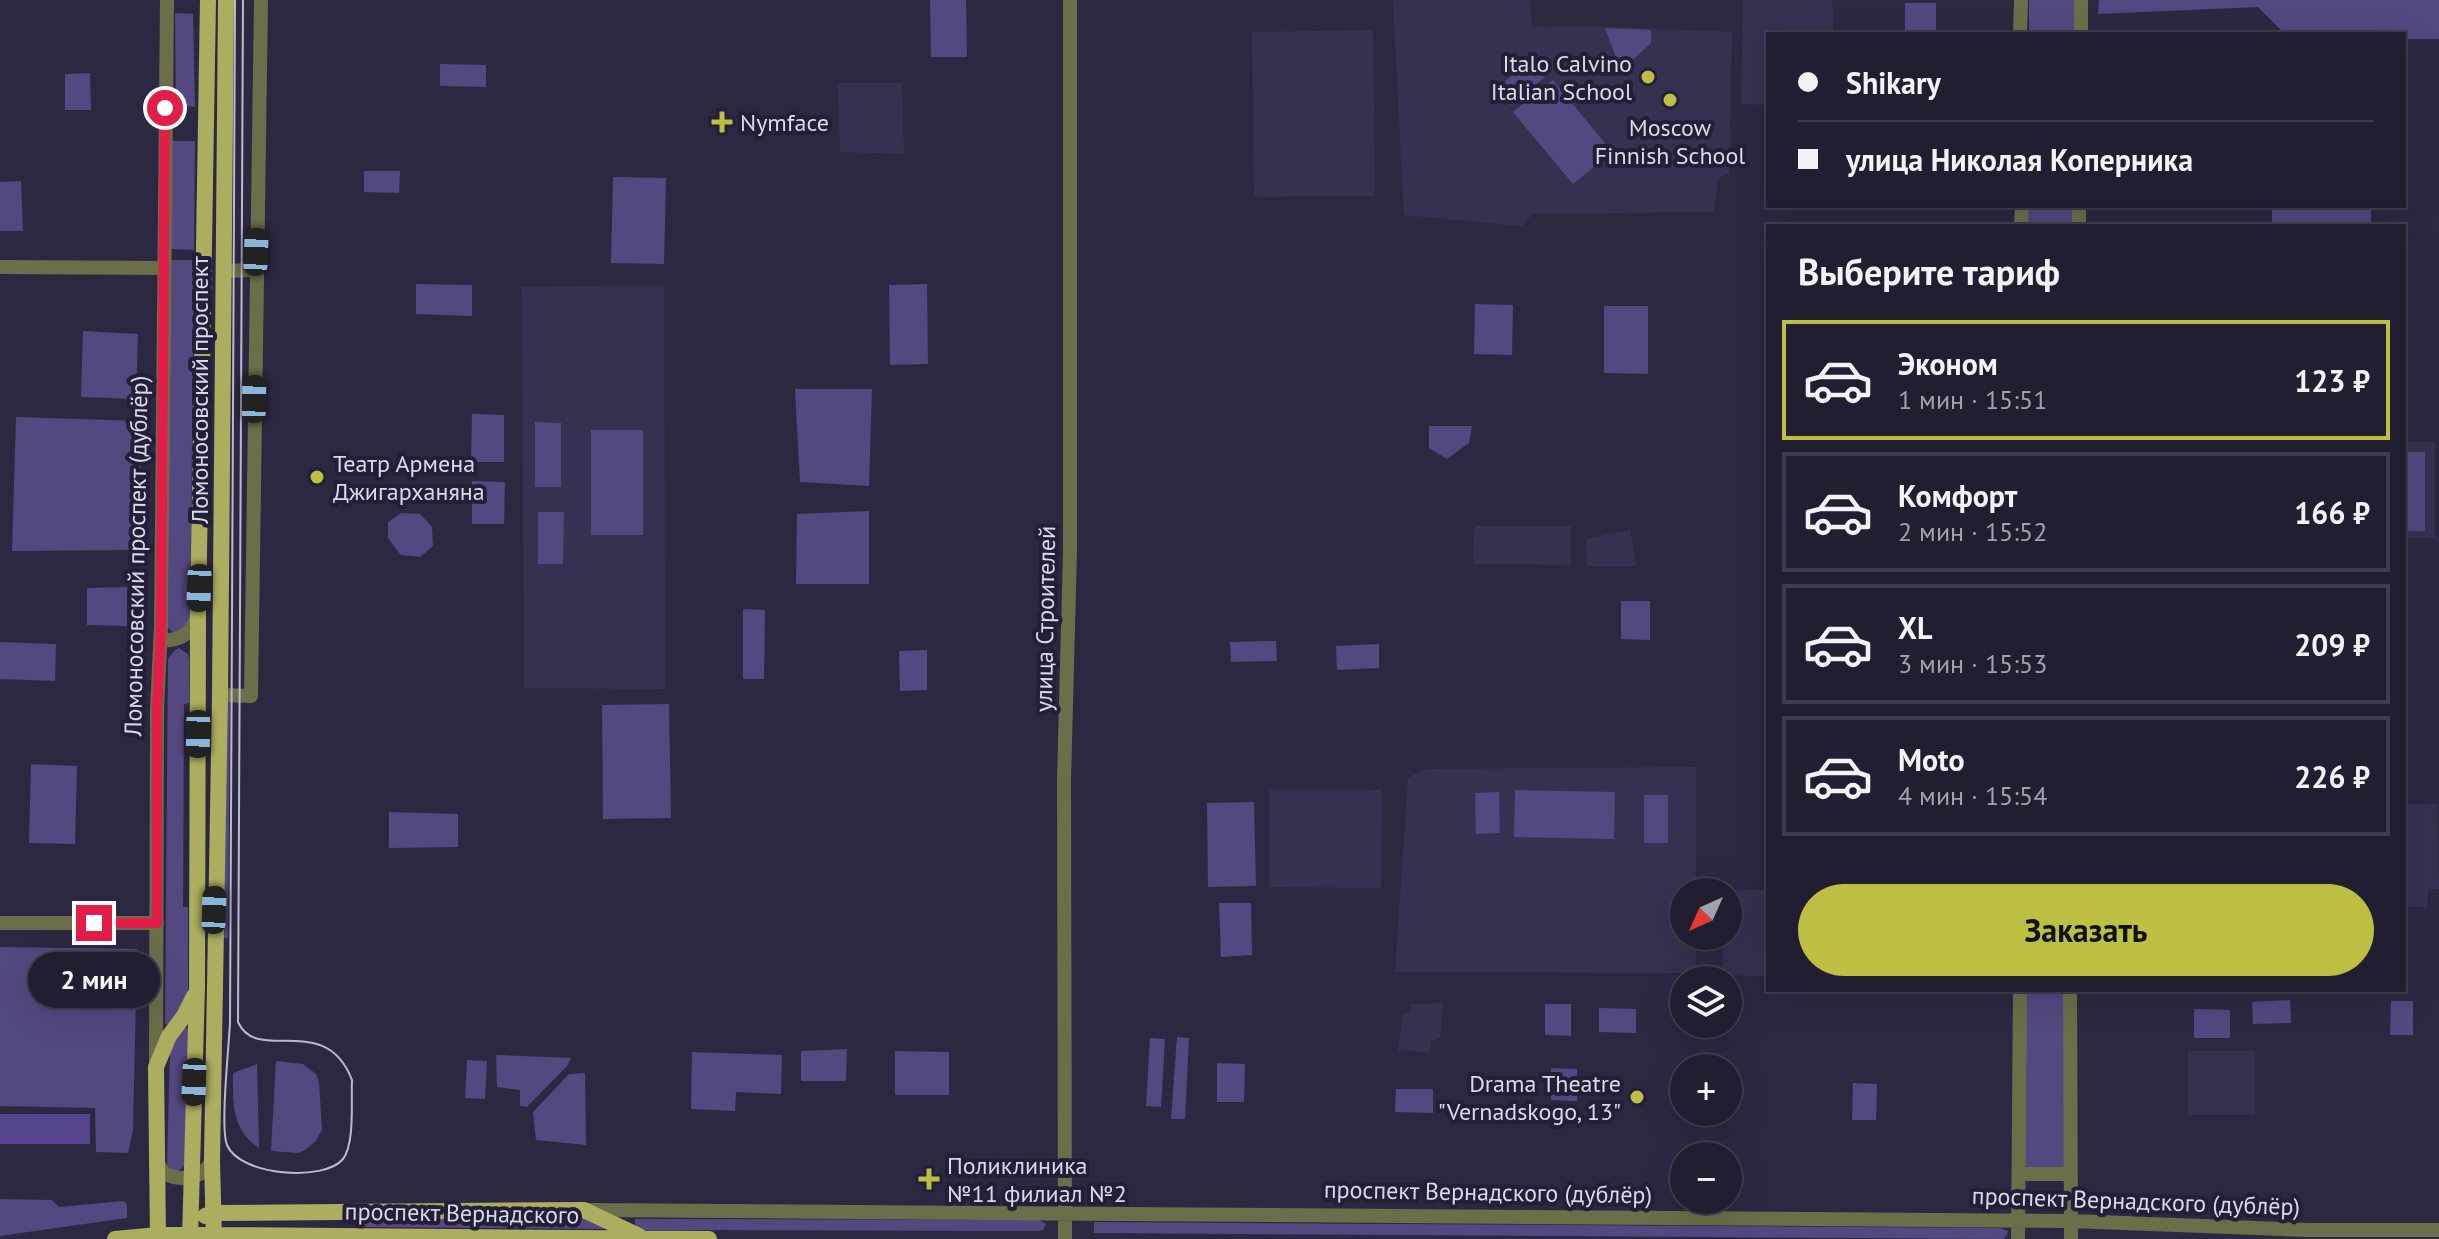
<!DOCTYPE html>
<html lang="ru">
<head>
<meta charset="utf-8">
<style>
  body { margin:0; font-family:"PT Sans",sans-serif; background:#2a273a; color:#f1f3f6; height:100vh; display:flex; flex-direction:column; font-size:30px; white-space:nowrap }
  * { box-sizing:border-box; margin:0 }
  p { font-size:26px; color:#a2a2ac }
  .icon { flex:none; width:44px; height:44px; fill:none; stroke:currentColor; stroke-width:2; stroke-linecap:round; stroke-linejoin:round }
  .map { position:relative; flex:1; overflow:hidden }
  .sheet { position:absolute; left:1766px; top:224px; width:640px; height:768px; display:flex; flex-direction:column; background:#221e32; border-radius:0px; box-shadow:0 8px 32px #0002,0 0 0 2px #3f3c4d }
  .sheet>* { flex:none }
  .top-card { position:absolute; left:1766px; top:32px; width:640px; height:176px; border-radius:0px; box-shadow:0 8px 32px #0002,0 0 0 2px #3f3c4d; display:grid; align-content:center; height:176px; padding:0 32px; background:#221e32 }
  .needle { width:52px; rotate:225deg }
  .fabs { position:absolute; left:1670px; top:878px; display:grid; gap:16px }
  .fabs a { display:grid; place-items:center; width:72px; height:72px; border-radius:50%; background:#221e32; box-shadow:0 8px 32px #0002,0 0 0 2px #3f3c4d; font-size:40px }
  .end { position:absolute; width:36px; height:36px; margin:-18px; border:10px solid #e11d48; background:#fff; box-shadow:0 0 0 4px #fff }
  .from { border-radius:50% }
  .bubble { position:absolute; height:56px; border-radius:28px; background:#221e32; box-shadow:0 8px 32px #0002,0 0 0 2px #3f3c4d; font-size:26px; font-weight:800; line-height:56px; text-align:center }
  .car { position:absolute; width:24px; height:48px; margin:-24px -12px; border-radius:10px; box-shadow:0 0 6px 2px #0007; background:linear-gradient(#222 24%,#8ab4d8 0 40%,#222 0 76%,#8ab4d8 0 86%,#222 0) }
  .top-card b { display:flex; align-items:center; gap:28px; height:76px; font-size:30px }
  .top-card b+b { border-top:2px solid #3f3c4d }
  .top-card i { width:20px; height:20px; background:#f1f3f6 }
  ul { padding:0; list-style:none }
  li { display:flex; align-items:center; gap:24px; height:120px; margin:0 16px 12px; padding:0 16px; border:4px solid #3f3c4d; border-radius:0px }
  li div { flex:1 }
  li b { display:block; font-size:30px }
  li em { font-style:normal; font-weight:800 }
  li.on { border-color:#bdbf43 }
  li>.icon { width:72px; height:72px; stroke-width:1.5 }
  h2 { padding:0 32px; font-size:36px; line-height:96px }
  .action { display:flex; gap:16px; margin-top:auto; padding:16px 32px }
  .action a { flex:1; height:92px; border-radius:48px; background:#bdbf43; color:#111; font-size:32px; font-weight:800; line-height:92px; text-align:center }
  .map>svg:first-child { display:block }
  .built { fill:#373151 }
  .green { fill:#544880 }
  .water { fill:#56448f }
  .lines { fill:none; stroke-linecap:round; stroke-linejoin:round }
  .minor { stroke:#6c6e49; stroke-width:14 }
  .major { stroke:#acae5f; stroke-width:16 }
  .tram { stroke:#bcb9cc; stroke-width:2 }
  .route { stroke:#e11d48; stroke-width:10 }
  .poi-dot { fill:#bdbf43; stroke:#231f38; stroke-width:3 }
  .labels { text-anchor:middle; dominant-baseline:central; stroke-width:8; stroke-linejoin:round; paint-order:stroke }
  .poi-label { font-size:24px; fill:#dbd9ea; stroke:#231f38; text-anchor:start }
  .street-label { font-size:24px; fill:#dbd9ea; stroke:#231f38 }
</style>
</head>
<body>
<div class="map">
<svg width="2439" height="1239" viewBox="0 0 2439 1239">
  <rect width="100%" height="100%" fill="#2d2842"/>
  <path class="built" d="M1393,0H1530L1532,27L1590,26L1732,32L1729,173L1718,178L1714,212L1532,214L1522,226L1404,215Z
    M1743,0H1832L1834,34H1768V105L1741,104Z
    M1373,30L1375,196L1254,197L1252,32Z
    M838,83H902L904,154L840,152Z
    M664,285L665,689L524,688L522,287Z
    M2404,442H2435V538H2404Z
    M1474,526H1571V565L1473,564Z
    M1630,530L1637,566H1587L1586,539Z
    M1696,767V892H1684V936H1696V973L1395,972L1408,778L1426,769Z
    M1269,789L1382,790L1381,888L1269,887Z
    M2404,804H2437L2439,889H2428L2427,907H2404Z
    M1724,890H1768V976L1723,975V936H1728V892Z
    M1443,1003L1440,1037L1431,1042L1430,1053L1398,1050L1403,1014L1411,1011V1004Z
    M2188,1051H2255V1115H2188Z"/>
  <path class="green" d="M930,0H966L967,57H931Z
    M2029,0H2077L2076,34H2029Z
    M2099,0H2439V39H2404V34H2285L2258,7L2098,14Z
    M1905,3H1936V34H1905Z
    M175,13L193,14L195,107L187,106V111L176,110Z
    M1605,28L1651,30V43L1621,71Z
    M1531,60L1545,77L1511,105L1497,88Z
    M440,64L486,65V87L440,86Z
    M90,73L91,110H65V74Z
    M1553,80L1612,152L1573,184L1513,112Z
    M170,141H195L194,250L170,249Z
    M364,171H400L399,193L364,192Z
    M613,177L666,178L664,264L611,263Z
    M21,181L23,231H0V182Z
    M2028,206H2075L2074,226H2028Z
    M2272,206H2371V226H2272Z
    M170,260H194L190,624L175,634L168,628Z
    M416,284L472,285V316L416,314Z
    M927,284L928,364L890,365L889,285Z
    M1475,304L1513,305L1512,355L1474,354Z
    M1604,306H1648V374L1604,373Z
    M83,331L138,334L136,399L81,397Z
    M795,389H872L869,486L800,482Z
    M472,414L504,415V462H471Z
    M16,417L141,421L139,550L12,551Z
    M535,422L561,423V487H535Z
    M1429,426H1472L1469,443L1447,459L1429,448Z
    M591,430H643V535H591Z
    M2404,452H2425V531H2404Z
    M472,481L505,482L504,524H472Z
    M869,511V584H796L797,514Z
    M538,512H564L563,564H538Z
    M401,513L420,514L432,527L433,546L420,557L401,555L388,538V522Z
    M127,587V626L87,625V588Z
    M1621,601H1650V640L1621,639Z
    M743,609L765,610L764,679H743Z
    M1276,641L1277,661L1231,662L1230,642Z
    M0,642L56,644L55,681L0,679Z
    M1379,644V668L1337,670L1336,646Z
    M179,648L188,654L189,659V703L184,704L183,907H188V996L168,1026L165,1023L168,659L175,650Z
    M927,650V690L900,691L899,651Z
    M225,698H230L228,938H223Z
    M669,704L671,818L603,819L602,705Z
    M31,764L77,766L75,844L29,843Z
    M1515,790L1615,792L1614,839L1514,837Z
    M1499,792L1500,833L1476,834L1475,793Z
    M1644,795H1668V843H1644Z
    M1254,802L1256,886L1208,887L1207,803Z
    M389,812L458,814V847L389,848Z
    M1219,903H1251L1252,955L1221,957Z
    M0,947L137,949L133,1130L128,1153L96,1152L95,1108L0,1106Z
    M2024,990H2067L2065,1170H2023Z
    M2290,1000L2291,1023L2253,1024L2252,1002Z
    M2391,1001H2413V1035H2390Z
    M1545,1004H1571V1036L1545,1035Z
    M1599,1008L1636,1009V1033L1599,1032Z
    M2194,1009L2230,1010V1038H2194Z
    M185,1027L188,1030L185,1166L176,1172L168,1168L167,1164L170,1050L171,1044Z
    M1177,1037L1189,1038L1185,1119H1171Z
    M1150,1038L1165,1039L1161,1107L1146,1106Z
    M847,1049L846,1081H801V1051Z
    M895,1051L949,1052V1095H895Z
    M692,1052L782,1055L781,1094L736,1092L735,1111L691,1109Z
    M496,1055L571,1058L567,1066L527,1107L520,1106V1090L497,1087Z
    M467,1060L487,1061L485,1099L465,1098Z
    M276,1061L303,1064L316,1074L319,1082L322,1130L316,1141L305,1150L298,1153L271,1151Z
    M1217,1063L1245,1064L1244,1102H1217Z
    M257,1064L259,1148C231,1129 233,1103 233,1073Z
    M1551,1068L1577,1069V1101L1551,1100Z
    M585,1073L586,1145L536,1140L533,1112L569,1074Z
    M1853,1083L1877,1084L1876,1120H1852Z
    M1396,1089H1433V1113L1395,1112Z
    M0,1199L52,1200L59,1207L124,1201L127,1204V1218L0,1236Z
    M356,1216L585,1217L605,1229L356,1227Z
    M635,1219L1039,1220L1046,1224L1043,1230L1038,1231L635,1230Z
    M1094,1222L2000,1228L2008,1231L2007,1235L2003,1239L1094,1233Z"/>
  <path class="water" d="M0,1114H90V1144H0Z"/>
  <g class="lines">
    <path class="minor" d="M2020,34L2021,0
      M2081,34V0
      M2021,226L2022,206
      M2079,226V206
      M0,267L163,268
      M223,271L257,270
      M160,641C182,640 190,635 198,615
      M220,695L251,696L261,0
      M0,923H157
      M2070,990L2071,1239
      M156,1063L157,709L161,626L167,0
      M156,1162L165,1174C182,1181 203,1180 212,1160
      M2019,1174H2070
      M589,1210L2071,1221L2309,1230H2439
      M1065,1239L1064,780L1070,551V0
      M2018,1239L2020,990"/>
    <path class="major" d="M205,1216L213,1213L584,1210L639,1236
      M115,1239L158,1235H214L709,1239
      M158,1239L156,1067L169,1036L184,1016L194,996
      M190,1239L197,987L198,615L208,0
      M214,1239L212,1160L220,695L226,0"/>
    <path class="tram" d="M235,0L230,1022C229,1046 220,1128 227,1145C240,1176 324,1182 343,1159C355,1144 351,1099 352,1080C325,1010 257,1065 238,1022L243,0"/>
  </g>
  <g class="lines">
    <path class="route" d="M94,923H157V709L161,626L165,108"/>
  </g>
  <g class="poi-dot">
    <circle cx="1648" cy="77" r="8"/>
    <circle cx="1670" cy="100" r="8"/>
    <path d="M718 110h8v8h8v8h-8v8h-8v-8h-8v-8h8z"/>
    <circle cx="317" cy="477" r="8"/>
    <circle cx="1637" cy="1097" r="8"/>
    <path d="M925 1167h8v8h8v8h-8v8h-8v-8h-8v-8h8z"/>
  </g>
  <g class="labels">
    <g class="poi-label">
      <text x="1632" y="63" text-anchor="end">Italo Calvino<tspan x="1632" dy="28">Italian School</tspan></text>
      <text x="740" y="122">Nymface</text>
      <text x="1670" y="127" text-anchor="middle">Moscow<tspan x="1670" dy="28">Finnish School</tspan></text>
      <text x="333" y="463">Театр Армена<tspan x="333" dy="28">Джигарханяна</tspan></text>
      <text x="1621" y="1083" text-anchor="end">Drama Theatre<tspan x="1621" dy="28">"Vernadskogo, 13"</tspan></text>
      <text x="947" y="1165">Поликлиника<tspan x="947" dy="28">№11 филиал №2</tspan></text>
    </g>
    <g class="street-label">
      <text transform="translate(199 390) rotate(-90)">Ломоносовский проспект</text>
      <text transform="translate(136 556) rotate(-89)">Ломоносовский проспект (дублёр)</text>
      <text transform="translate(1045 619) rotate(-89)">улица Строителей</text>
      <text transform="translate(1488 1192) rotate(1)">проспект Вернадского (дублёр)</text>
      <text transform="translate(2136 1201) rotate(2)">проспект Вернадского (дублёр)</text>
      <text transform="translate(462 1213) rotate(1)">проспект Вернадского</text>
    </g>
  </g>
</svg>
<div class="fabs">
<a><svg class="needle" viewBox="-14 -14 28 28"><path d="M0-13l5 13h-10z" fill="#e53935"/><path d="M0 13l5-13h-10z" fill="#a2a2ac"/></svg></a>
<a><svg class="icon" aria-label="layers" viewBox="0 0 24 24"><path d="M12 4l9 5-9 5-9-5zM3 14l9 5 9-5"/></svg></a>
<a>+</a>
<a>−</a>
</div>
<i class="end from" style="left:165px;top:108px"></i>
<i class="end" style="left:94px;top:923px"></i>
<div class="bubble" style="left:28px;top:952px;width:132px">2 мин</div>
<i class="car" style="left:256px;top:252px;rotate:2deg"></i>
<i class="car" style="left:254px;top:399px;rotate:1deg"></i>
<i class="car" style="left:199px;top:588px;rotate:182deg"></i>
<i class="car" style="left:198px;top:734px;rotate:181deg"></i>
<i class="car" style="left:214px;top:910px;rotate:2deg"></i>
<i class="car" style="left:194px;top:1082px;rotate:182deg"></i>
<div class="top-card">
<b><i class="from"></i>Shikary</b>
<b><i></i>улица Николая Коперника</b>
</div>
<section class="sheet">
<h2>Выберите тариф</h2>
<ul>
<li class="on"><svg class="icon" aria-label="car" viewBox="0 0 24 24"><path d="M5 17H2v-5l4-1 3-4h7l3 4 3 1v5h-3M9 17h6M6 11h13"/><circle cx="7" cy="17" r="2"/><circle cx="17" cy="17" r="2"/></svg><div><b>Эконом</b><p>1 мин · 15:51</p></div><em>123 ₽</em></li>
<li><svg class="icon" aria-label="car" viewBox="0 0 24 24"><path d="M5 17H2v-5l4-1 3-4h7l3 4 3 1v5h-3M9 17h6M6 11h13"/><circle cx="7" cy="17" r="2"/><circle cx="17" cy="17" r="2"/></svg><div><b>Комфорт</b><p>2 мин · 15:52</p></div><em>166 ₽</em></li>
<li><svg class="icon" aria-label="car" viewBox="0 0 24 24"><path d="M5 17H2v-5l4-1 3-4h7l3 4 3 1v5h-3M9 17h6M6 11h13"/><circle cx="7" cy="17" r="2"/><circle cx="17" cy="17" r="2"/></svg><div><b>XL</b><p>3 мин · 15:53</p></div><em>209 ₽</em></li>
<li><svg class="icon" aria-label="car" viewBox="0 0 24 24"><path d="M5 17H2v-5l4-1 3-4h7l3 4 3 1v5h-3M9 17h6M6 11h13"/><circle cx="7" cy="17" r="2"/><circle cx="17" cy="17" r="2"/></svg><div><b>Moto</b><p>4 мин · 15:54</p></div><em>226 ₽</em></li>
</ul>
<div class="action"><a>Заказать</a></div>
</section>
</div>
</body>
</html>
